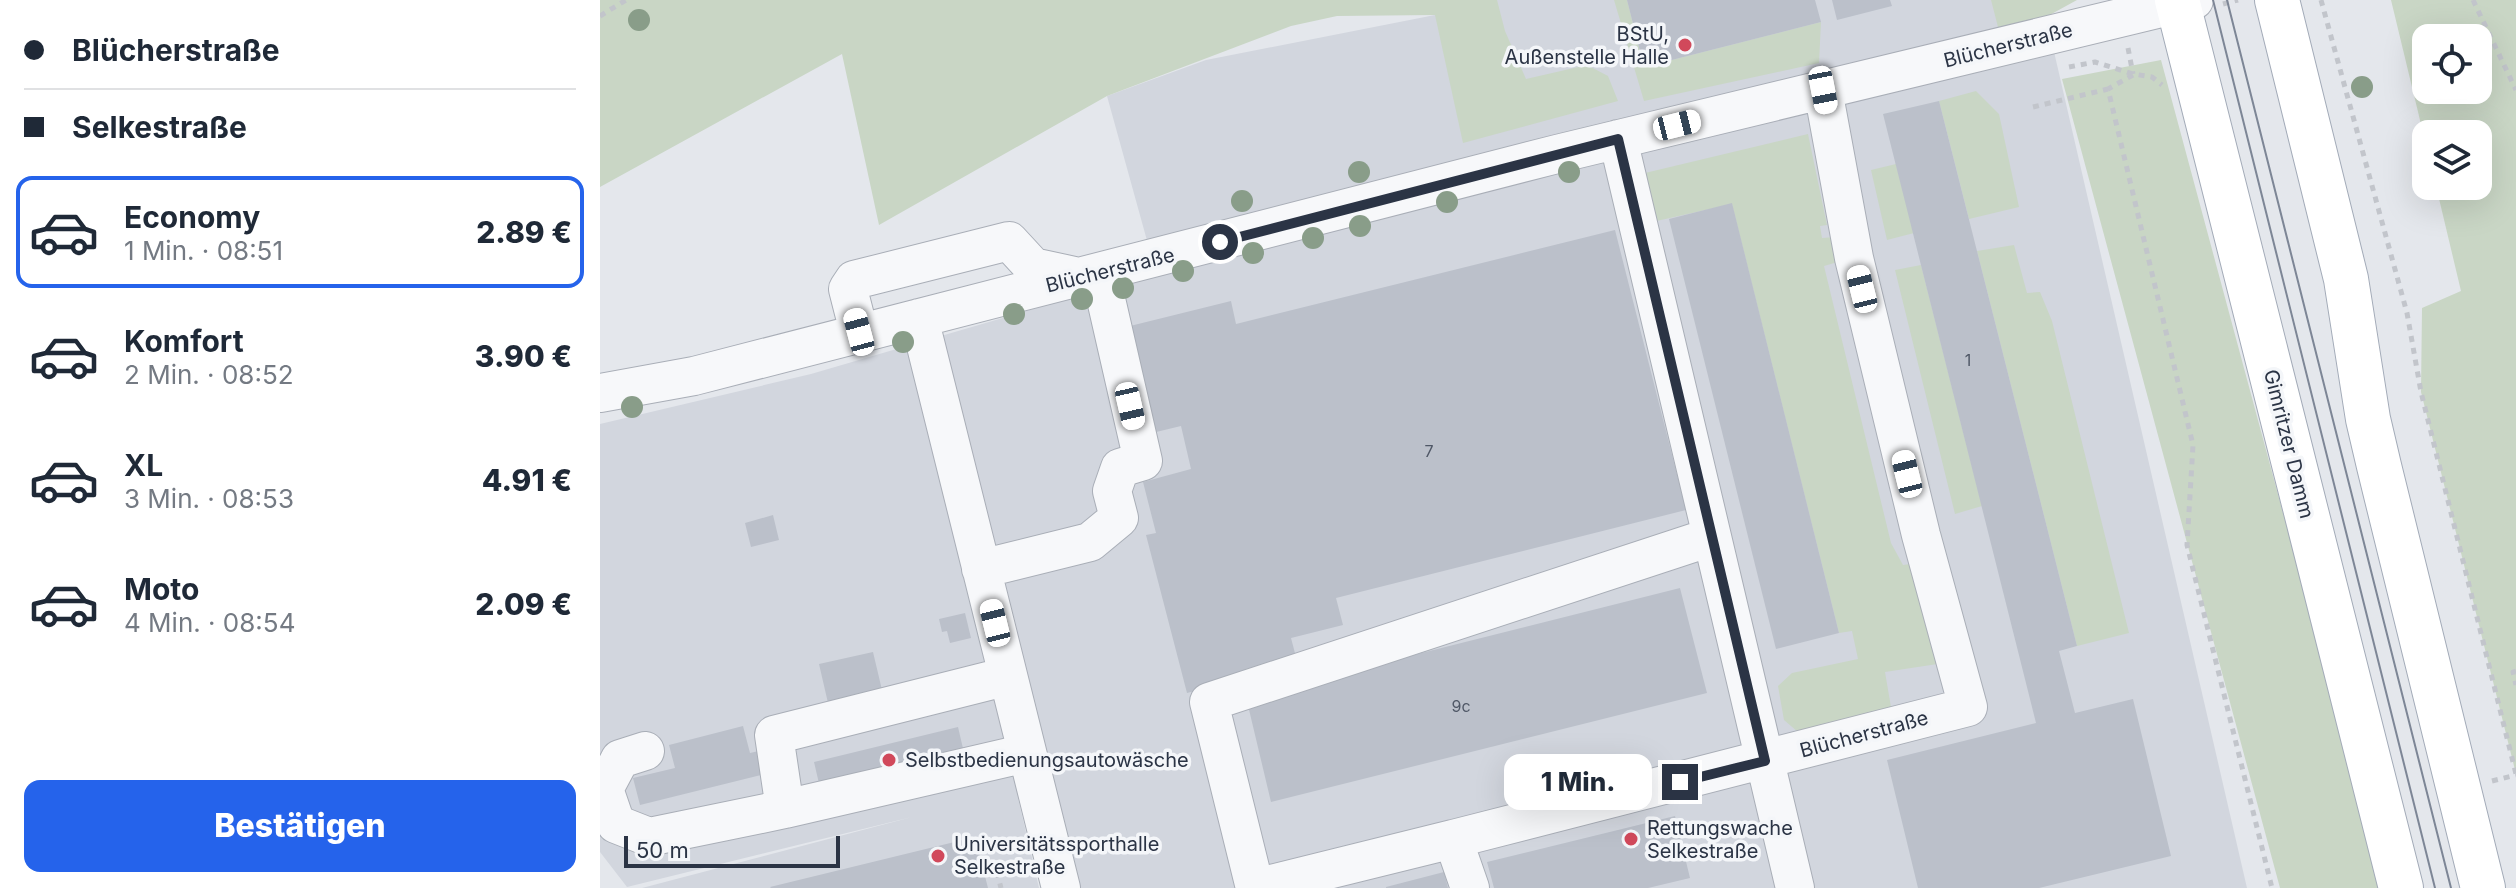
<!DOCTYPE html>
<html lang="de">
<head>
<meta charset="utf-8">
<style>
  body { margin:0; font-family:Inter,sans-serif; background:#f6f6f7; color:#1f2937; height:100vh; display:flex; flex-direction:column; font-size:30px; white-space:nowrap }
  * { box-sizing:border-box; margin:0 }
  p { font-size:26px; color:#747a83 }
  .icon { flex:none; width:44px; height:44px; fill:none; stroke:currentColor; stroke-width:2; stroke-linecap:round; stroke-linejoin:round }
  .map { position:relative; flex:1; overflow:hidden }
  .side { display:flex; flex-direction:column; background:#fff; width:600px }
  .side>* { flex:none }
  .guide { display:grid; align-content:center; height:176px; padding:0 24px; background:#fff }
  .tools { position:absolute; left:1812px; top:24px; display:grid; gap:16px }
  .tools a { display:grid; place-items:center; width:80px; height:80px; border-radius:16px; background:#fff; box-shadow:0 8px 32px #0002; font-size:40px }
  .scale { position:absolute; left:24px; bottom:20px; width:216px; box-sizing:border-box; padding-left:8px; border:4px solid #2b3445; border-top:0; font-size:22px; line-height:28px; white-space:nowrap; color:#2b3445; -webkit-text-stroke:6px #f4f6f9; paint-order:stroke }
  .end { position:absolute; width:36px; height:36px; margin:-18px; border:10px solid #2b3445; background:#fff; box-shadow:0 0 0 4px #fff }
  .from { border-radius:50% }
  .bubble { position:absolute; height:56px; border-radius:16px; background:#fff; box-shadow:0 8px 32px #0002; font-size:26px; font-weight:800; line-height:56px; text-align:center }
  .car { position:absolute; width:24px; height:48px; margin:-24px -12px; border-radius:10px; box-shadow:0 0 6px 2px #0007; background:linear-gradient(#fff 24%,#345 0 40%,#fff 0 76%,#345 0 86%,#fff 0) }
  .guide b { display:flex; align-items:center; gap:28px; height:76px; font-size:30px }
  .guide b+b { border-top:2px solid #e0e1e3 }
  .guide i { width:20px; height:20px; background:#1f2937 }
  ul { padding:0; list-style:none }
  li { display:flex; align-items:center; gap:24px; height:112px; margin:0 16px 12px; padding:0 8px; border:4px solid transparent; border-radius:16px }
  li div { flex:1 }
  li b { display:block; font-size:30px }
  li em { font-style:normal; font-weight:800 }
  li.current { border-color:#2563eb }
  li>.icon { width:72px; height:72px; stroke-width:1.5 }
  .primary-button { display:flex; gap:16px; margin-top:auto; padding:16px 24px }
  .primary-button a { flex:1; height:92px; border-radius:16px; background:#2563eb; color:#fff; font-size:32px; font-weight:800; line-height:92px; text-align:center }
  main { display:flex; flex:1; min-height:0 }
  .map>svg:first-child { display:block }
  .built { fill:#d2d6de }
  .green { fill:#c9d6c5; fill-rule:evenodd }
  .building { fill:#bbc0ca }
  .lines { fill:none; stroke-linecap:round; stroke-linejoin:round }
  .minor-casing { stroke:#a9aeb7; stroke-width:40 }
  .major-casing { stroke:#a3abb8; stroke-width:46 }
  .path { stroke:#c2c5cb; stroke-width:5; stroke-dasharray:6 6; stroke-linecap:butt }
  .minor { stroke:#f7f8fa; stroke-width:38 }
  .major { stroke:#fff; stroke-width:44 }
  .tram { stroke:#7d8696; stroke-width:2 }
  .tree { fill:#899d89 }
  .route { stroke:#2b3445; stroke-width:10 }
  .poi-dot { fill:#d1495b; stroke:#f4f6f9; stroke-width:3 }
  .labels { text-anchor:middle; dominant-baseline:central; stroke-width:7; stroke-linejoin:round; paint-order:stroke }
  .number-label { font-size:16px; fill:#4f5766 }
  .poi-label { font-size:20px; fill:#2b3445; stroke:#f4f6f9; text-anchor:start }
  .street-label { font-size:20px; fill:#2b3445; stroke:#f4f6f9 }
</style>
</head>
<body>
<main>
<section class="side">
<div class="guide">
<b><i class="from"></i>Blücherstraße</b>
<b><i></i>Selkestraße</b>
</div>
<ul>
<li class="current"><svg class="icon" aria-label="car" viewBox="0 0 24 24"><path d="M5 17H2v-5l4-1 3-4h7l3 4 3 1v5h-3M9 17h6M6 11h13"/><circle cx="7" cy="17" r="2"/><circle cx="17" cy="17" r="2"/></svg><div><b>Economy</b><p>1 Min. · 08:51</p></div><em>2.89 €</em></li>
<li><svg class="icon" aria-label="car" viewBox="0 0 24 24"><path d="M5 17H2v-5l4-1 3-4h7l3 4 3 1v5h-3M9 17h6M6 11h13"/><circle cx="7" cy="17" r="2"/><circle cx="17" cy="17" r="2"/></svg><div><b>Komfort</b><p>2 Min. · 08:52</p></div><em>3.90 €</em></li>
<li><svg class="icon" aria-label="car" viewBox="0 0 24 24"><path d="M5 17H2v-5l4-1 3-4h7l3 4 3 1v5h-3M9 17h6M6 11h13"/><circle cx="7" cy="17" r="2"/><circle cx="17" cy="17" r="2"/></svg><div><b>XL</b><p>3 Min. · 08:53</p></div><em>4.91 €</em></li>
<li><svg class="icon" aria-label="car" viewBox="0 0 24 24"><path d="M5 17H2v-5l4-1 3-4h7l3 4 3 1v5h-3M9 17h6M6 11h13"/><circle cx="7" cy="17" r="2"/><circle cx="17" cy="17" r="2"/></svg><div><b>Moto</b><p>4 Min. · 08:54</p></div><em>2.09 €</em></li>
</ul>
<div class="primary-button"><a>Bestätigen</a></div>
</section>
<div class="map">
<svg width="1916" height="888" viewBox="0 0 1916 888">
  <rect width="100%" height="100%" fill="#e4e7ec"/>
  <path class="built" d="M895,0H1391L1446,17L1647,888H455L418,798L439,888H42L312,817L27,887L0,852V424L211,374L556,273L507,96L606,60L835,15Z"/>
  <path class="green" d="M0,0H897L905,31L926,79L987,65L1008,76L1018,101L863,143L835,15L737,16L691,26L507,96L279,225L242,54L0,187Z
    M1014,0H1027L1044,67L1221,22L1219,63L1044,101Z
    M1391,0H1477L1446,17L1398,27Z
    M1791,0H1916V774L1821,392L1822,308L1861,291L1836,186H1878V134H1826V145ZM1826,38H1878V90H1826Z
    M1561,60L1784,888H1680L1462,79Z
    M1376,91L1399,114L1419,207L1369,219L1339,101Z
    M1208,134L1227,225L1220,226L1222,238L1236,237L1241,261L1224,266L1291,543L1303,565L1318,563L1344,663L1285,672L1292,713L1198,732L1184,720L1178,686L1192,673L1258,659L1252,631L1239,633L1132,204L1052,222L1045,173Z
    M1296,164L1314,233L1287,240L1271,170Z
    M1414,245L1427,293L1440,292L1452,321L1529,633L1477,646L1377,251Z
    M1321,265L1382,506L1355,514L1295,270Z"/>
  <path class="building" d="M1027,0H1215L1221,22L1044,67Z
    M1232,0H1290L1292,6L1237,20Z
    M1339,101L1477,646L1459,651L1475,713L1533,699L1571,856L1439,888H1318L1287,760L1436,723L1283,114Z
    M1132,203L1239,633L1176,649L1069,219Z
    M1015,230L1086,510L736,598L743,625L691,638L696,657L646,669L648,677L587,693L546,535L556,533L543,482L591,469L581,426L552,433L526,327L631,301L636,324Z
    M173,515L179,540L151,547L145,523Z
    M1080,588L1107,693L671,802L646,697Z
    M365,613L371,638L350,643L347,631L342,632L339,619Z
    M273,652L282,690L228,703L219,664Z
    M143,726L150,753L163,750L169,773L40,805L33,778L75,768L69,745Z
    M358,727L365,757L221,792L214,762Z
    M1075,816L1090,878L1048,888H894L887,862Z
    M375,837L388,888H171L170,887Z
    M844,872L848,888H786V887Z"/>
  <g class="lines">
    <g class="minor-casing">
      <path id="minor" d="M1018,139L1195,888
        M319,318L461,888
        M259,332L248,289L254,280L409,241L433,267L479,277
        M0,393L94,376L957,154L1594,0
        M381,569L490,542L519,518L512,491L520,468L543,461L500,273
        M45,751L20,759L4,789L16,824L49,837L185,809L427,753
        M185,809L174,735L408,676
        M655,888L609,702L1111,537
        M655,888L853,839
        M870,888L853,839L1368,707L1321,535L1254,258L1223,90"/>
    </g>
    <g class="major-casing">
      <path id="major" d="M1577,0L1801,888
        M1677,0L1746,279L1768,419L1779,466L1883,888"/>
    </g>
    <path class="path" d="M1721,0L1807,313L1821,392L1916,774
      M1873,0L1916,90
      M1623,4L1638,0
      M0,16L26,0
      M1528,48L1533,74
      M1469,67L1495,62L1533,74L1552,77L1562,85
      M1533,75L1508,89L1593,445L1587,545L1672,888
      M1433,107L1508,89
      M1916,671L1913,672L1916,685
      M1892,781L1916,775
      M385,875L397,872L401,888"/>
    <use href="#minor" class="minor"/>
    <use href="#major" class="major"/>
    <path class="tram" d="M1613,0L1835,888
      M1627,0L1851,888"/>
  </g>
  <g class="tree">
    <circle cx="39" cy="20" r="11"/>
    <circle cx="1762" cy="87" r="11"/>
    <circle cx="759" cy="172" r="11"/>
    <circle cx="969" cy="172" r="11"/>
    <circle cx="642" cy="201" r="11"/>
    <circle cx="847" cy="202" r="11"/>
    <circle cx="760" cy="226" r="11"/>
    <circle cx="713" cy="238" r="11"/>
    <circle cx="653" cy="253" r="11"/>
    <circle cx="583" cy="271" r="11"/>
    <circle cx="523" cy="288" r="11"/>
    <circle cx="482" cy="299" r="11"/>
    <circle cx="414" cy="314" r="11"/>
    <circle cx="303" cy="342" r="11"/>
    <circle cx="32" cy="407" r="11"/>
  </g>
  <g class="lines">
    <path class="route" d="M620,242L1018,139L1165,761L1080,782"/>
  </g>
  <g class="poi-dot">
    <circle cx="1085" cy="45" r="8"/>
    <circle cx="289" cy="760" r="8"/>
    <circle cx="1031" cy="839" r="8"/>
    <circle cx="338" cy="856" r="8"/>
  </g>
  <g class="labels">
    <g class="number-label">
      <text x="1368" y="360">1</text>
      <text x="829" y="451">7</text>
      <text x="861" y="706">9c</text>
    </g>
    <g class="poi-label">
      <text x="1069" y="34" text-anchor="end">BStU,<tspan x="1069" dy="23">Außenstelle Halle</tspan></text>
      <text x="305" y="760">Selbstbedienungsautowäsche</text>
      <text x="1047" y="828">Rettungswache<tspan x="1047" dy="23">Selkestraße</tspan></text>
      <text x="354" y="844">Universitätssporthalle<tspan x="354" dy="23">Selkestraße</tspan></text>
    </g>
    <g class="street-label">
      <text transform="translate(1408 45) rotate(-14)">Blücherstraße</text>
      <text transform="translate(510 270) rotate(-14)">Blücherstraße</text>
      <text transform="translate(1689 444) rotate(76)">Gimritzer Damm</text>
      <text transform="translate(1264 734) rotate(-15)">Blücherstraße</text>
    </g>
  </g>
</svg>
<div class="tools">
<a><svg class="icon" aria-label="locate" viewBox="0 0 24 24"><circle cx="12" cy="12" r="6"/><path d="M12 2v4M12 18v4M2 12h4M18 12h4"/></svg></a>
<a><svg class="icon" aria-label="layers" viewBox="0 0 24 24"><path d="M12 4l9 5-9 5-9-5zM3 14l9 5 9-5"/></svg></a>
</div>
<div class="scale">50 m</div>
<i class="end from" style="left:620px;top:242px"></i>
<i class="end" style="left:1080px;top:782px"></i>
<div class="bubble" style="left:904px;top:754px;width:148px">1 Min.</div>
<i class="car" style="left:1223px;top:90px;rotate:169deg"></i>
<i class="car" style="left:1077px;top:125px;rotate:76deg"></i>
<i class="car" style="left:1262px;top:289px;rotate:346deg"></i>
<i class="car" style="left:259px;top:332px;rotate:345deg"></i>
<i class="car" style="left:530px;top:406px;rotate:167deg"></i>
<i class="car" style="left:1307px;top:474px;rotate:346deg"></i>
<i class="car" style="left:395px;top:623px;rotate:346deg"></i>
</div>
</main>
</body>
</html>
